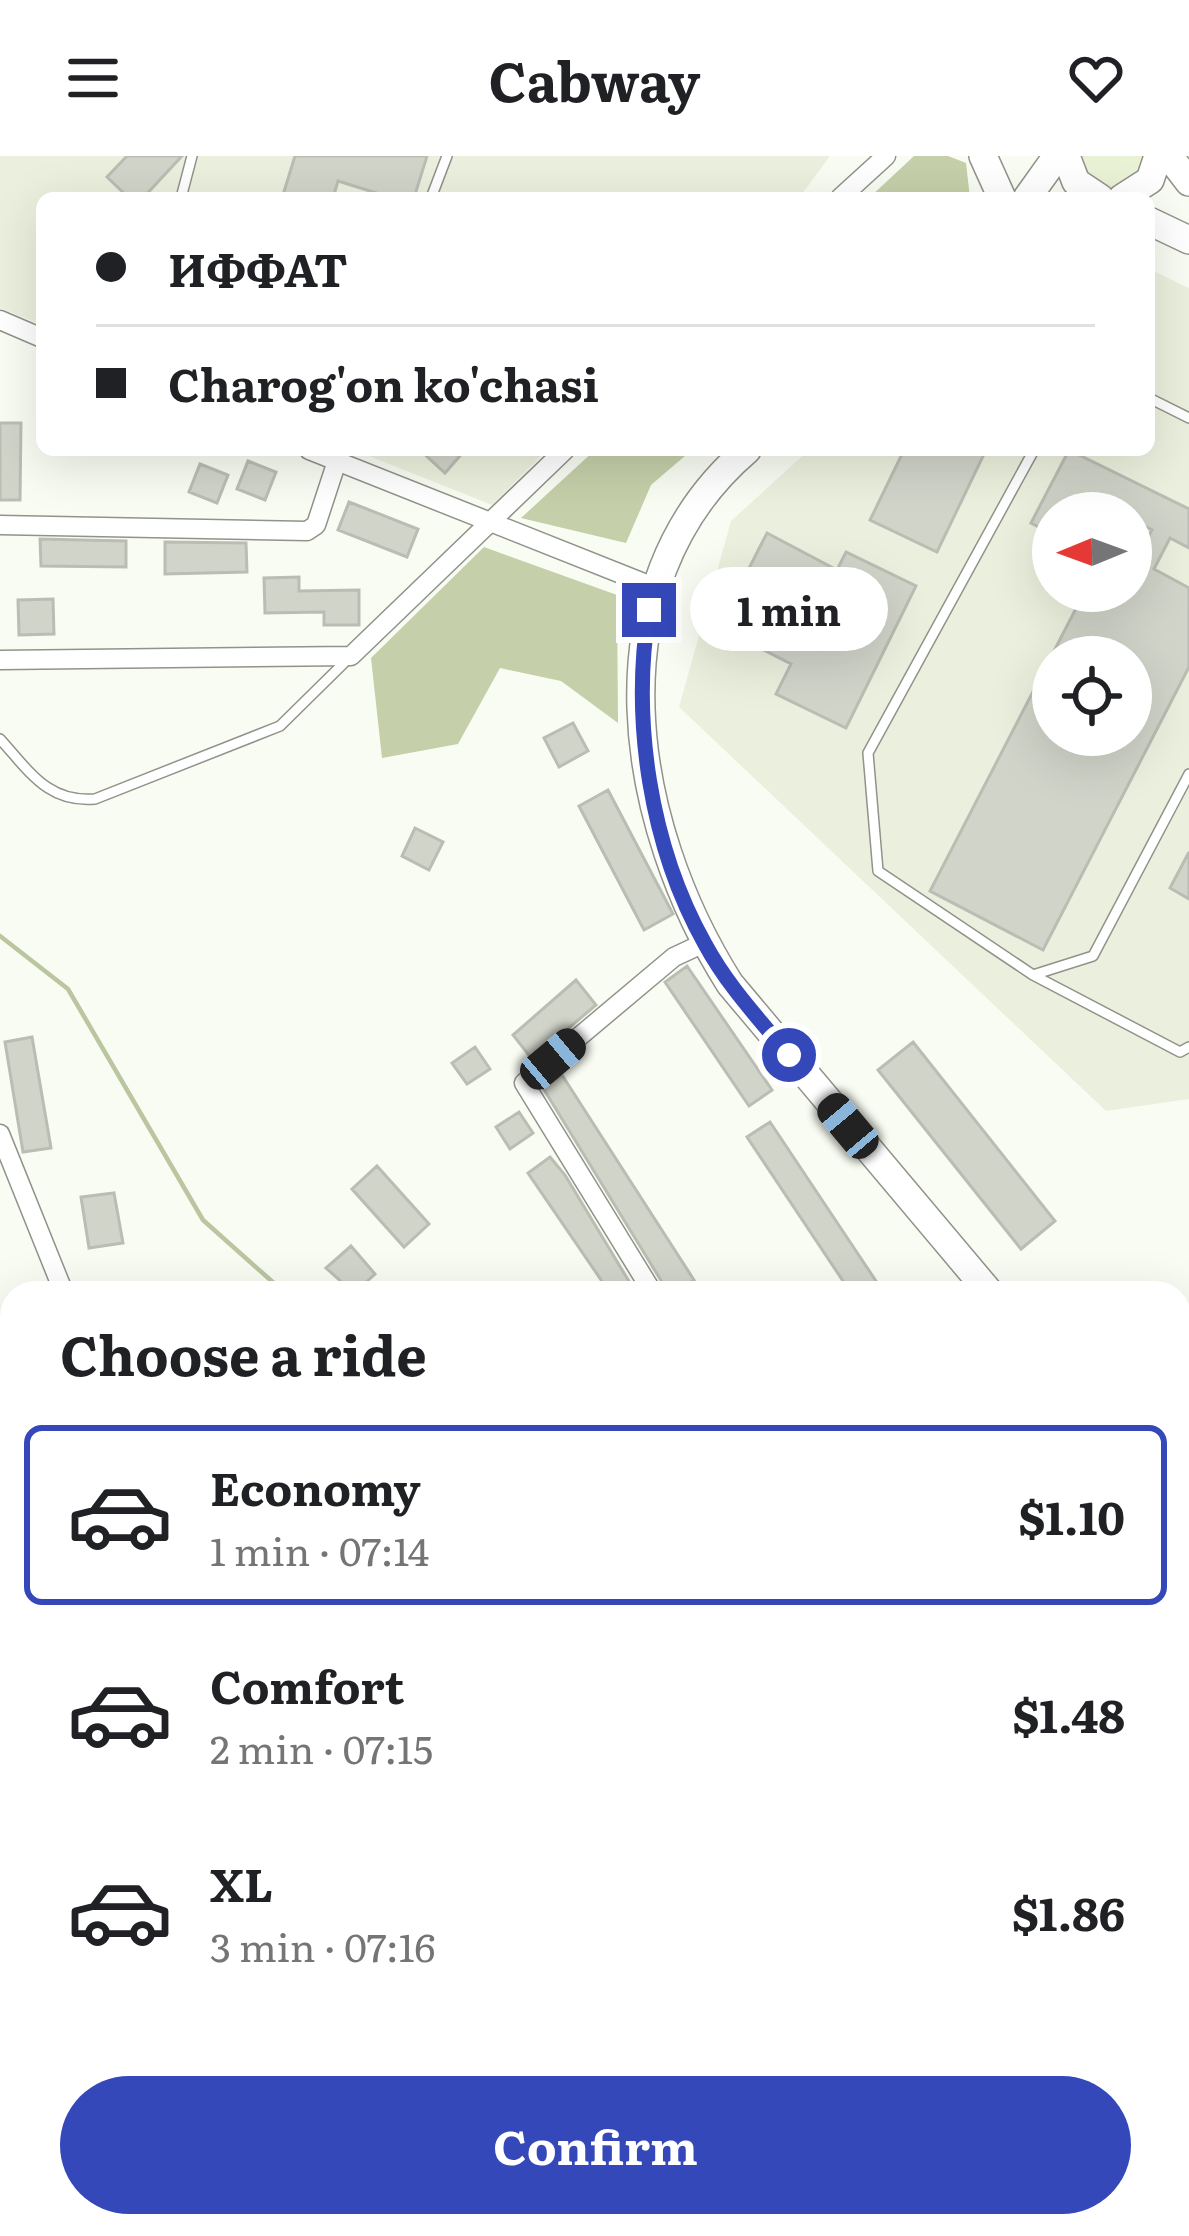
<!DOCTYPE html>
<html lang="en">
<head>
<meta charset="utf-8">
<style>
  body { margin:0; font-family:Literata,serif; background:#f6f6f6; color:#202124; height:100vh; display:flex; flex-direction:column; font-size:45px; white-space:nowrap }
  * { box-sizing:border-box; margin:0 }
  p { font-size:39px; color:#757577 }
  .icon { flex:none; width:66px; height:66px; fill:none; stroke:currentColor; stroke-width:2; stroke-linecap:round; stroke-linejoin:round }
  .map { position:relative; flex:1; overflow:hidden }
  .details { position:absolute; left:0px; top:1125px; width:1191px; height:957px; display:flex; flex-direction:column; background:#fff; border-radius:36px 36px 0 0; box-shadow:0 12px 48px #0002 }
  .details>* { flex:none }
  .top-card { position:absolute; left:36px; top:36px; width:1119px; height:264px; border-radius:18px; box-shadow:0 12px 48px #0002; display:grid; align-content:center; height:264px; padding:0 60px; background:#fff }
  .needle { width:78px; rotate:269deg }
  .buttons { position:absolute; left:1032px; top:336px; display:grid; gap:24px }
  .buttons a { display:grid; place-items:center; width:120px; height:120px; border-radius:50%; background:#fff; box-shadow:0 12px 48px #0002; font-size:60px }
  .end { position:absolute; width:54px; height:54px; margin:-27px; border:15px solid #3448ba; background:#fff; box-shadow:0 0 0 6px #fff }
  .from { border-radius:50% }
  .bubble { position:absolute; height:84px; border-radius:42px; background:#fff; box-shadow:0 12px 48px #0002; font-size:39px; font-weight:700; line-height:84px; text-align:center }
  .car { position:absolute; width:36px; height:72px; margin:-36px -18px; border-radius:15px; box-shadow:0 0 9px 3px #0007; background:linear-gradient(#222 24%,#8ab4d8 0 40%,#222 0 76%,#8ab4d8 0 86%,#222 0) }
  .top-card b { display:flex; align-items:center; gap:42px; height:114px; font-size:45px }
  .top-card b+b { border-top:3px solid #e0e0e0 }
  .top-card i { width:30px; height:30px; background:#202124 }
  ul { padding:0; list-style:none }
  li { display:flex; align-items:center; gap:36px; height:180px; margin:0 24px 18px; padding:0 36px; border:6px solid transparent; border-radius:18px }
  li div { flex:1 }
  li b { display:block; font-size:45px }
  li em { font-style:normal; font-weight:700 }
  li.on { border-color:#3448ba }
  li>.icon { width:108px; height:108px; stroke-width:1.5 }
  h2 { padding:0 60px; font-size:54px; line-height:144px }
  .button { display:flex; gap:24px; margin-top:auto; padding:24px 60px }
  .button a { flex:1; height:138px; border-radius:72px; background:#3448ba; color:#fff; font-size:48px; font-weight:700; line-height:138px; text-align:center }
  header { display:flex; justify-content:space-between; align-items:center; height:156px; padding:0 60px; background:#fff; font-size:54px; font-weight:700 }
  .map>svg:first-child { display:block }
  .built { fill:#ebf0de; fill-rule:evenodd }
  .green { fill:#eaf2d5 }
  .forest { fill:#c5cfa9 }
  .lines { fill:none; stroke-linecap:round; stroke-linejoin:round }
  .stream { stroke:#bbc5a0; stroke-width:4.5 }
  .canal { stroke:#bbc5a0; stroke-width:18 }
  .building { fill:#d1d4c9; stroke:#babdb3; stroke-width:3; fill-rule:evenodd }
  .lane-casing { stroke:#909389; stroke-width:12 }
  .street-casing { stroke:#909389; stroke-width:21 }
  .secondary-casing { stroke:#909389; stroke-width:30 }
  .lane { stroke:#fff; stroke-width:9 }
  .street { stroke:#fff; stroke-width:18 }
  .secondary { stroke:#fff; stroke-width:27 }
  .route { stroke:#3448ba; stroke-width:15 }
</style>
</head>
<body>
<header><svg class="icon" aria-label="menu" viewBox="0 0 24 24"><path d="M4 6h16M4 12h16M4 18h16"/></svg>Cabway<svg class="icon" aria-label="heart" viewBox="0 0 24 24"><path d="M12 20l-8-8c-3-5 5-10 8-4 3-6 11-1 8 4z"/></svg></header>
<div class="map">
<svg width="1189" height="2080" viewBox="0 0 1189 2080">
  <rect width="100%" height="100%" fill="#f9fcf2"/>
  <path class="built" d="M0,0H830L799,42H42V169L0,152Z
    M1149,113L1189,132V943L1106,955L679,551L731,365L809,294H1149ZM1053,357H1131V435H1053ZM1053,501H1131V579H1053Z
    M354,294H547L492,349Z"/>
  <path class="green" d="M1074,0H1146C1127,52 1098,36 1074,0Z"/>
  <path class="forest" d="M914,0H948L966,7L970,42H869Z
    M595,294H692L651,329L626,387L521,362Z
    M484,391L617,439L618,567L561,525L500,512L458,588L382,602L371,502Z"/>
  <g class="lines">
    <path class="stream" d="M0,780L68,833L203,1064L285,1137
      M1179,1634L1189,1644"/>
    <path class="canal" d="M0,1955L12,1956
      M71,2070L75,2080"/>
  </g>
  <path class="building" d="M127,0H182L143,42H129L107,21Z
    M295,0H427L414,42H392L338,25L333,42H282Z
    M0,267H21L20,344H0Z
    M420,294H465L445,317Z
    M904,294H986L937,396L870,364Z
    M1069,294L1189,353V392L1170,382L1154,413L1189,432V511L1043,794L930,735L1085,435H1131V401L1136,404L1152,374L1131,363V357H1053V378L1031,367ZM1053,501H1131V579H1053Z
    M248,305L276,316L265,344L237,333Z
    M200,308L228,319L217,347L189,336Z
    M349,346L418,373L407,401L338,374Z
    M767,377L837,414L846,396L916,430L846,572L776,538L791,508L719,471Z
    M40,383L126,385V411L41,410Z
    M165,386L246,387L247,416L165,418Z
    M299,421V435L359,434V469H324V456L265,457L264,422Z
    M53,443L54,478L19,479L18,444Z
    M573,567L588,595L559,611L544,582Z
    M608,634L673,758L644,774L579,650Z
    M415,672L443,686L429,714L402,700Z
    M1189,696V743L1170,732Z
    M687,810L772,934L749,950L665,826Z
    M576,824L596,849L532,903L513,879Z
    M32,881L51,992L23,996L5,886Z
    M913,886L1055,1065L1021,1093L878,914Z
    M475,891L490,913L467,928L452,907Z
    M562,919L694,1124L675,1137L665,1131L543,932Z
    M519,956L533,977L510,993L496,971Z
    M770,966L878,1128L865,1137H851L747,981Z
    M550,1001L565,1019L636,1137H610L528,1017Z
    M377,1010L429,1068L404,1091L352,1033Z
    M114,1037L123,1087L89,1092L81,1041Z
    M351,1090L375,1118L354,1137L326,1112Z"/>
  <g class="lines">
    <g class="lane-casing">
      <path id="lane" d="M181,42L192,0
        M431,42L447,0
        M1149,242L1189,262
        M1034,294L868,597L878,715L1033,819L1180,896L1189,891
        M0,583C30,616 48,647 95,643L280,570L348,503
        M1033,819L1093,800L1189,618
        M0,1543L12,1570"/>
    </g>
    <g class="street-casing">
      <path id="street" d="M840,42L886,0
        M0,164L42,182
        M309,294L654,431
        M0,369L307,375L316,369L336,308
        M0,504L351,500L565,294
        M0,978L64,1137
        M653,1137L524,927L674,801L704,787
        M0,1276L12,1264
        M0,1322V1330
        M0,1389L12,1418
        M1179,1700L1189,1710
        M1179,1854L1189,1863
        M0,1942L12,1943
        M83,2070L86,2080
        M1037,2070L1045,2080
        M652,2073L671,2070"/>
    </g>
    <g class="secondary-casing">
      <path id="secondary" d="M983,0L1002,42
        M1066,0L1076,26L1100,42
        M1169,0L1189,26
        M1027,42L1057,0
        M1122,42L1150,24L1158,0
        M1149,65L1189,84
        M747,294C588,430 629,669 730,828L990,1137
        M1179,1295L1189,1303
        M1179,1335L1189,1338
        M0,1715L12,1709"/>
    </g>
    <use href="#lane" class="lane"/>
    <use href="#street" class="street"/>
    <use href="#secondary" class="secondary"/>
  </g>
  <g class="lines">
    <path class="route" d="M649,454C631,564 650,690 705,788C727,829 759,863 789,899"/>
  </g>
</svg>
<div class="buttons">
<a><svg class="needle" viewBox="-14 -14 28 28"><path d="M0-13l5 13h-10z" fill="#e53935"/><path d="M0 13l5-13h-10z" fill="#757577"/></svg></a>
<a><svg class="icon" aria-label="locate" viewBox="0 0 24 24"><circle cx="12" cy="12" r="6"/><path d="M12 2v4M12 18v4M2 12h4M18 12h4"/></svg></a>
</div>
<i class="end from" style="left:789px;top:899px"></i>
<i class="end" style="left:649px;top:454px"></i>
<div class="bubble" style="left:690px;top:411px;width:198px">1 min</div>
<i class="car" style="left:553px;top:903px;rotate:50deg"></i>
<i class="car" style="left:848px;top:970px;rotate:320deg"></i>
<div class="top-card">
<b><i class="from"></i>ИФФАТ</b>
<b><i></i>Charog'on ko'chasi</b>
</div>
<section class="details">
<h2>Choose a ride</h2>
<ul>
<li class="on"><svg class="icon" aria-label="car" viewBox="0 0 24 24"><path d="M5 17H2v-5l4-1 3-4h7l3 4 3 1v5h-3M9 17h6M6 11h13"/><circle cx="7" cy="17" r="2"/><circle cx="17" cy="17" r="2"/></svg><div><b>Economy</b><p>1 min · 07:14</p></div><em>$1.10</em></li>
<li><svg class="icon" aria-label="car" viewBox="0 0 24 24"><path d="M5 17H2v-5l4-1 3-4h7l3 4 3 1v5h-3M9 17h6M6 11h13"/><circle cx="7" cy="17" r="2"/><circle cx="17" cy="17" r="2"/></svg><div><b>Comfort</b><p>2 min · 07:15</p></div><em>$1.48</em></li>
<li><svg class="icon" aria-label="car" viewBox="0 0 24 24"><path d="M5 17H2v-5l4-1 3-4h7l3 4 3 1v5h-3M9 17h6M6 11h13"/><circle cx="7" cy="17" r="2"/><circle cx="17" cy="17" r="2"/></svg><div><b>XL</b><p>3 min · 07:16</p></div><em>$1.86</em></li>
</ul>
<div class="button"><a>Confirm</a></div>
</section>
</div>
</body>
</html>
